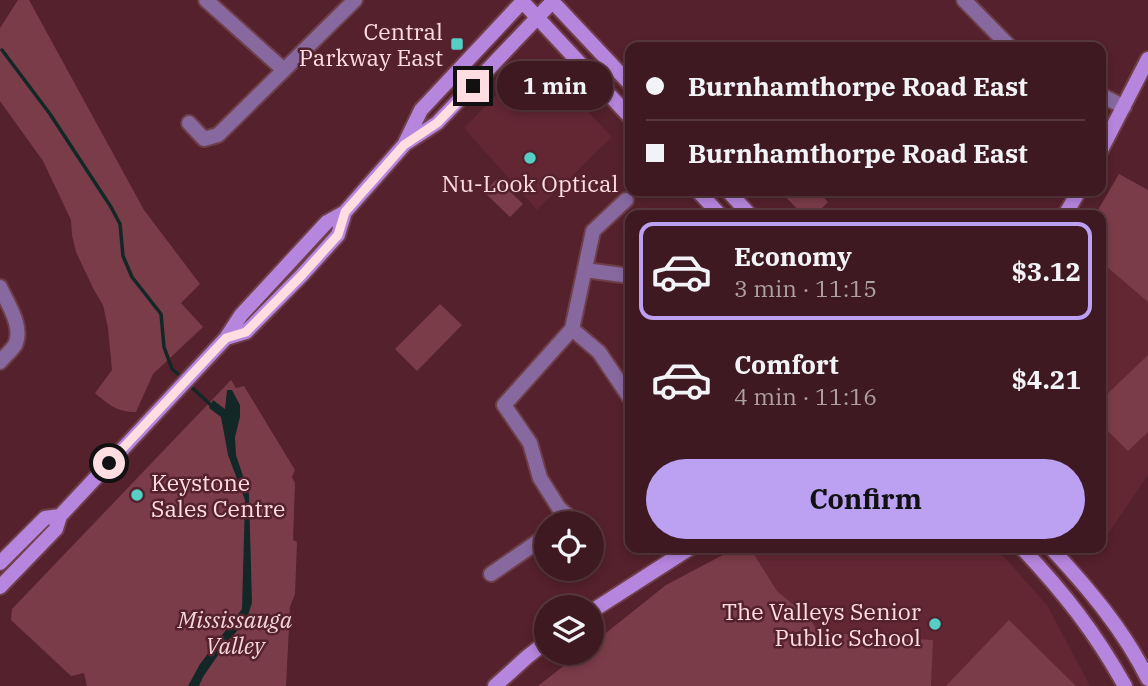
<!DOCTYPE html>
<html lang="en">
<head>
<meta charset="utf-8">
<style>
  body { margin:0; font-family:"IBM Plex Serif",serif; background:#4a262e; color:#f1f3f6; height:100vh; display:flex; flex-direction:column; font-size:26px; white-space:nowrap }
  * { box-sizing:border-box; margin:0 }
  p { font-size:23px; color:#ada0a5 }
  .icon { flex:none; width:38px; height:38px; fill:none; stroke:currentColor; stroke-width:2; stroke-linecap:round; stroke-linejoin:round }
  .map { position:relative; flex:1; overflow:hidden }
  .details { position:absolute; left:625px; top:210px; width:481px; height:343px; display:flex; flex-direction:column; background:#3f1921; border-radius:14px; box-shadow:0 4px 10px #0003,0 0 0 2px #58383f }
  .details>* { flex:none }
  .banner { position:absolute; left:625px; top:42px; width:481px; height:154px; border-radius:14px; box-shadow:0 4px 10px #0003,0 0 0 2px #58383f; display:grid; align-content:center; height:154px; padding:0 21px; background:#3f1921 }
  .fabs { position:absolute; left:534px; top:511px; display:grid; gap:14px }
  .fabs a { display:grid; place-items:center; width:70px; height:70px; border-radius:50%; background:#3f1921; box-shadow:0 4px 10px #0003,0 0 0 2px #58383f; font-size:35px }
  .end { position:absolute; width:32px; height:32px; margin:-16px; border:9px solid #ffdde1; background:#111; box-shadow:0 0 0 4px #111 }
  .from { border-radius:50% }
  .bubble { position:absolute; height:49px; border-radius:24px; background:#3f1921; box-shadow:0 4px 10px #0003,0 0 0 2px #58383f; font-size:23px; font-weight:800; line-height:49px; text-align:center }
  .banner b { display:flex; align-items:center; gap:24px; height:66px; font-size:26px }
  .banner b+b { border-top:2px solid #58383f }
  .banner i { width:18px; height:18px; background:#f1f3f6 }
  ul { padding:12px 0 0; list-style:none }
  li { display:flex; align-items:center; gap:21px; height:98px; margin:0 14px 10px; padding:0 7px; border:4px solid transparent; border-radius:14px }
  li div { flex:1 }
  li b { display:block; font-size:26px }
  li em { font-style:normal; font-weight:800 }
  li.on { border-color:#bca0f2 }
  li>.icon { width:63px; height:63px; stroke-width:1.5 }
  .cta { display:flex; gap:14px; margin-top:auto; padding:14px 21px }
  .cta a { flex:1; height:80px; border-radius:42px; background:#bca0f2; color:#111; font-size:28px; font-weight:800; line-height:80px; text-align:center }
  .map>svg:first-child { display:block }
  .built { fill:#632734 }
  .green { fill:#7b3c49 }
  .water { fill:#132826 }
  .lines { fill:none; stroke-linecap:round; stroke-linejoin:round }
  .stream { stroke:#132826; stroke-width:3.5 }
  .street-casing { stroke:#6f3f49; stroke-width:18 }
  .secondary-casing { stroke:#6f3f49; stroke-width:18 }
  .street { stroke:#8769a0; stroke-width:14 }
  .secondary { stroke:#b685dd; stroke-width:14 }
  .route { stroke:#ffdde1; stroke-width:9 }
  .poi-dot { fill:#55cec5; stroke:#54212c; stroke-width:2.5 }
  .labels { text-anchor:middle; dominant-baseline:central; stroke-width:5; stroke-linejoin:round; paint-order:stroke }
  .poi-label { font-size:23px; fill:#ffdde1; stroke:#54212c; text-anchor:end }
  .park-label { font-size:23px; font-style:italic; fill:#f4d6da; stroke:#54212c }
</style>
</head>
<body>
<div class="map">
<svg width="1148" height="686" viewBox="0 0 1148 686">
  <rect width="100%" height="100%" fill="#54212c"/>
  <path class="built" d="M544,65L612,137L537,210L464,128L525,66Z
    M1101,262L1148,302V475L1101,544Z
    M750,548H996L1047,605L1090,686H931L932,640L819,632L807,616L777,591Z"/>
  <path class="green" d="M18,0H29L144,210L200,284L181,303L203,327L153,374L136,412C117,412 109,405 95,393L112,370L108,328L103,305L94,290L76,252L72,235L71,220L43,161L0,101V28Z
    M1119,174L1148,190V302L1101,262V215H1095Z
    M497,179L523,204L510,217L484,192Z
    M780,191H817L828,202L815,215H803Z
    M440,304L462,325L417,371L395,349Z
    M1148,355V432L1128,451L1101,424V400Z
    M231,380L236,388L244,386L295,470L292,477L295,483L293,540L297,542L295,594L290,607L286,686H87L84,673L71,676L11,620L12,609Z
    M736,548H750L777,591L807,616L819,632L933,640L931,686H538L580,653H592V644L666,585Z
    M1009,620L1076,686H946Z"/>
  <path class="water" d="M227,390H232L240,405V417L235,437L236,455L249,494L252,603L246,621L227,642L203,677L199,686H188L200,664L242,609L245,500L228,455L221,417L209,408L213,400L225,409Z"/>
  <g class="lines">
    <path class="stream" d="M2,50L50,114L111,207L120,224L123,256L132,277L161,314L164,347L172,369L183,378
      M188,384L213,407"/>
    <g class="street-casing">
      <path id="street" d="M206,0L284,70
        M964,0L1010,47
        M1101,95L1124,107
        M189,123L204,139L218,135L355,0
        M585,270L630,276
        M0,287C7,303 24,327 15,345C11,351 5,356 0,362
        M572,329L599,352L630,398
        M576,523L559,508L540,478L530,443L504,405L572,329L593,231L626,200
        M592,541L593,543
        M491,574L546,536"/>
    </g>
    <g class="secondary-casing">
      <path id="secondary" d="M521,0L630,117
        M551,0L630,84
        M405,144L437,123L554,0
        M1101,150L1148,59
        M698,191L720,215
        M728,191L750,215
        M1065,215L1079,191
        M226,338L246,332L302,275L338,235L345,212
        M1022,548C1064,593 1095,632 1125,686
        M1051,548C1088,588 1124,630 1148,679
        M0,563L45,518L60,516
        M0,587L56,529L60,516L226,338L241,315L327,222L345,212L404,145L421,110L524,0
        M592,611L690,548
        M495,686L527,657L546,642"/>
    </g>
    <use href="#street" class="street"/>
    <use href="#secondary" class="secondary"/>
  </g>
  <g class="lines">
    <path class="route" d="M109,463L226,338L246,332L302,275L338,235L345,212L404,145L437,123L473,86"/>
  </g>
  <g class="poi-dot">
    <rect x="450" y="37" width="14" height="14" rx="3.5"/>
    <circle cx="530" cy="158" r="7"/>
    <circle cx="137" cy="495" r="7"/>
    <circle cx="935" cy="624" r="7"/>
  </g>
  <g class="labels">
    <g class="poi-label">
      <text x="443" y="31">Central<tspan x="443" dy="26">Parkway East</tspan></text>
      <text x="530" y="183" text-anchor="middle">Nu-Look Optical</text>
      <text x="151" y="482" text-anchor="start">Keystone<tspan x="151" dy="26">Sales Centre</tspan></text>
      <text x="921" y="611">The Valleys Senior<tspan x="921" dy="26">Public School</tspan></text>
    </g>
    <g class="park-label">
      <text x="235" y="619">Mississauga<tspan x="235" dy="26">Valley</tspan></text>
    </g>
  </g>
</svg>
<div class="fabs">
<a><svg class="icon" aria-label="locate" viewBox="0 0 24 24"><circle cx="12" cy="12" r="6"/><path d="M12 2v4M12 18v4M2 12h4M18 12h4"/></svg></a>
<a><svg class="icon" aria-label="layers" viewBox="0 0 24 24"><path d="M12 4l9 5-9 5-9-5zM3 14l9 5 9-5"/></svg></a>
</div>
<i class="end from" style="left:109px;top:463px"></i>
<i class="end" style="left:473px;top:86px"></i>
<div class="bubble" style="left:497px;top:61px;width:116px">1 min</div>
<div class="banner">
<b><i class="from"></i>Burnhamthorpe Road East</b>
<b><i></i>Burnhamthorpe Road East</b>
</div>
<section class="details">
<ul>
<li class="on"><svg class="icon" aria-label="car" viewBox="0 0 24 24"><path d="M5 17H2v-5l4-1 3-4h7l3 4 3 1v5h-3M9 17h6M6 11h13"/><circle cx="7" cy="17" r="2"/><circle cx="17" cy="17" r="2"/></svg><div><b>Economy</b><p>3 min · 11:15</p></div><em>$3.12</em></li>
<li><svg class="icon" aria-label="car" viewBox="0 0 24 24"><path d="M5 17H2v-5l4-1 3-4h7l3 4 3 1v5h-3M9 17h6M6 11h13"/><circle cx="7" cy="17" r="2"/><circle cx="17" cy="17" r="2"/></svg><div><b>Comfort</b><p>4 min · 11:16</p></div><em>$4.21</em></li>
</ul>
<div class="cta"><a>Confirm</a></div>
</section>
</div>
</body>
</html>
